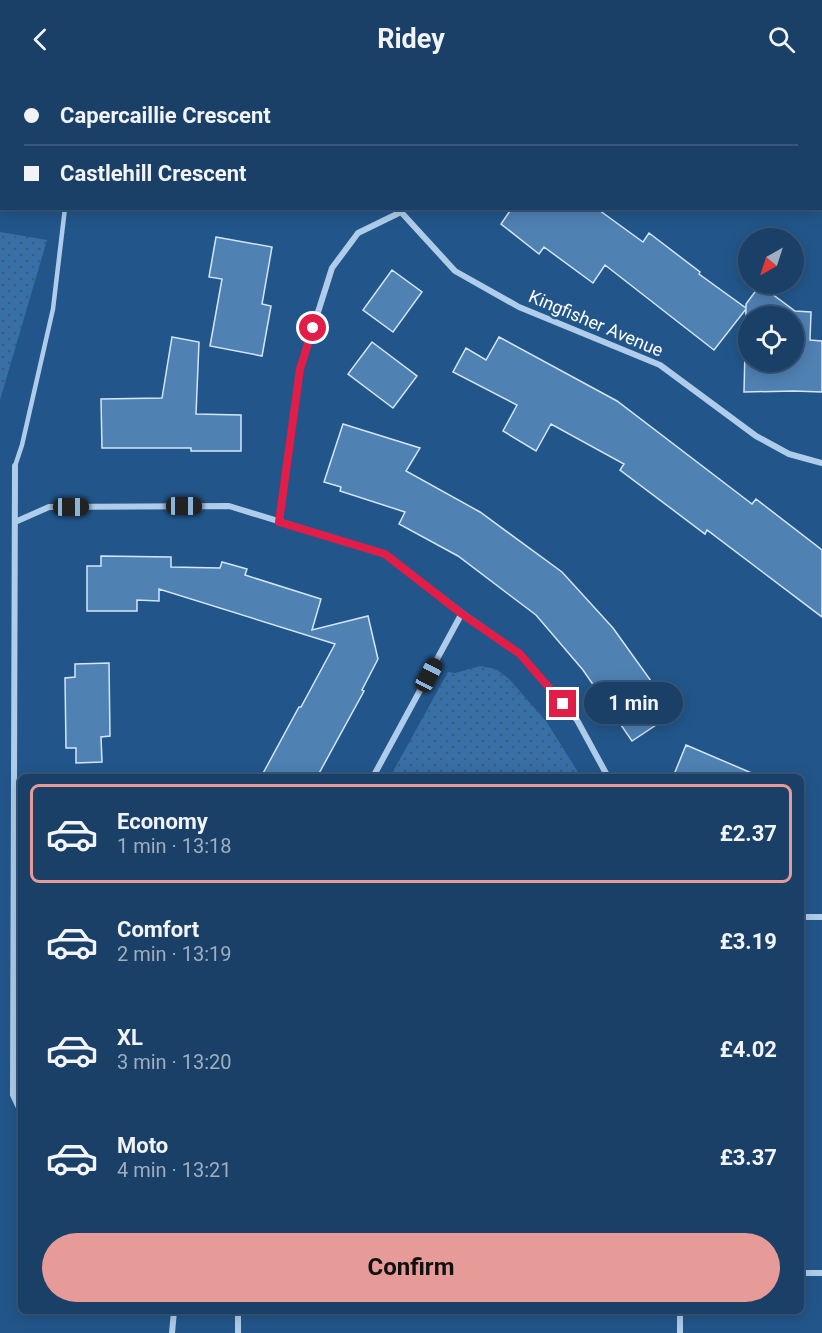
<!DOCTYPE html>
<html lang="en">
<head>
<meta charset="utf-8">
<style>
  body { margin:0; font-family:Roboto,sans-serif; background:#274b71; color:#f1f3f6; height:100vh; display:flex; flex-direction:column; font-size:22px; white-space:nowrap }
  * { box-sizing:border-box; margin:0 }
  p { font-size:20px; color:#9fafc0 }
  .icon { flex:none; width:33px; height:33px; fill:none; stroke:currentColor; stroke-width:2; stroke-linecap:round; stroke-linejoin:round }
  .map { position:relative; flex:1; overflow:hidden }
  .drawer { position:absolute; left:18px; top:696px; width:786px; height:540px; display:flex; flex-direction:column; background:#1a4068; border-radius:9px; box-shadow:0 3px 15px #0003,0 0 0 2px #38597c }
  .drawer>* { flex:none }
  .top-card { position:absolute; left:0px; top:0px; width:822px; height:132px; box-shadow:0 3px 15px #0003,0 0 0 2px #38597c; display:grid; align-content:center; height:132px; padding:0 24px; background:#1a4068 }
  .needle { width:39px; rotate:219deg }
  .tools { position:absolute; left:738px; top:150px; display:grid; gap:12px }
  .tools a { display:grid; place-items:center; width:66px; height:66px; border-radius:50%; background:#1a4068; box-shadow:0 3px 15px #0003,0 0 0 2px #38597c; font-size:30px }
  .end { position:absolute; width:27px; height:27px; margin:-14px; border:8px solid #e11d48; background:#fff; box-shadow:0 0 0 3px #fff }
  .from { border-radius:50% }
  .bubble { position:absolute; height:42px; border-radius:21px; background:#1a4068; box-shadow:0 3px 15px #0003,0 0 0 2px #38597c; font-size:20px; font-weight:700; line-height:42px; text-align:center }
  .car { position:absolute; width:18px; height:36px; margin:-18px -9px; border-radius:8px; box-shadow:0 0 4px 2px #0007; background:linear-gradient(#222 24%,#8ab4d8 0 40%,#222 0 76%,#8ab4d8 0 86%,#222 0) }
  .top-card b { display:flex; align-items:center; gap:21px; height:57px; font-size:22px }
  .top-card b+b { border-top:2px solid #38597c }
  .top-card i { width:15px; height:15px; background:#f1f3f6 }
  ul { padding:10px 0 0; list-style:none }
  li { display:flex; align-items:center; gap:18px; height:99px; margin:0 12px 9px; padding:0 12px; border:3px solid transparent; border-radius:9px }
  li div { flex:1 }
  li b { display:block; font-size:22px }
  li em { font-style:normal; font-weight:700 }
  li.on { border-color:#e69b98 }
  li>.icon { width:54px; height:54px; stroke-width:1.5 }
  .primary-button { display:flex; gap:12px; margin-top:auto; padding:12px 24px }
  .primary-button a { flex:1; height:69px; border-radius:36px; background:#e69b98; color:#111; font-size:24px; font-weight:700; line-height:69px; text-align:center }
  header { display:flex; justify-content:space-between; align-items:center; height:78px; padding:0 24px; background:#1a4068; font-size:27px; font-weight:700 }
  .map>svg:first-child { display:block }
  .grass { fill:url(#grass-dots) }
  .building { fill:#4f81b3; stroke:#d3e6f8; stroke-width:1.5; fill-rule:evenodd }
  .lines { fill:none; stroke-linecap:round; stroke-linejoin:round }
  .lane { stroke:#afcdea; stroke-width:4.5 }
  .street { stroke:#afcdea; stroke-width:6 }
  .route { stroke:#e11d48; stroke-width:8 }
  .labels { text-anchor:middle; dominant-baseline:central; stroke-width:5; stroke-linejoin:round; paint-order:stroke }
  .street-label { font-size:18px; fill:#fff; stroke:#22568a }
</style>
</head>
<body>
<header><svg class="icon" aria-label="back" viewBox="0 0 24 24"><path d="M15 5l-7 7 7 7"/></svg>Ridey<svg class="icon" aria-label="search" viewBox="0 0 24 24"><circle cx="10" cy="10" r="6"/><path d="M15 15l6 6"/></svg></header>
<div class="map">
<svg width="822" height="1255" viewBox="0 0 822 1255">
  <defs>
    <pattern id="grass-dots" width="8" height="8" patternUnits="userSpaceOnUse" patternTransform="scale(1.5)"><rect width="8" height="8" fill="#3670a7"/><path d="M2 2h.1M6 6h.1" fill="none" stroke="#435a70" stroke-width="1.8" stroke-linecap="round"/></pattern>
  </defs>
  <rect width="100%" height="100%" fill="#22568a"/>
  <path class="grass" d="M0,154L47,162L0,322Z
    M480,588L496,591L509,601L546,643L581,699H390L448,594L455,595Z"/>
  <path class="building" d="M512,130H596L643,164L649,155L700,194L699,196L746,230V226L760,207L795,233L811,234L810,262L822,263V314L794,313L744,314L746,231L714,272L605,187L593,205L544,169L539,176L501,146ZM748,238H794V284H748Z
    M216,159L272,169L262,226L271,228L262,278L210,268L222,201L209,199Z
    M392,192L422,214L393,254L363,232Z
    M172,259L199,264L196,336L241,337V373H191V370H102L101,321L162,320Z
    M499,259L617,323L752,426L756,421L822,472V539L707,452L705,456L620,392L624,386L551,346L536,373L503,353L517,327L453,294L466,270L486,282Z
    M372,264L417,298L393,330L348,296Z
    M343,346L420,370L406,393L480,434L562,494L613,550L674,635L632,663L583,592L536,537L458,478L399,446L405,434L340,413L341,409L324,404Z
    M101,478L171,479V489L220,490L222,484L247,491L245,497L321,521L312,552L368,538L378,581L362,612L364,613L317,699H261L299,629H301L335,566L159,511V523L137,522V533H87V488H101Z
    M109,585L110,658L101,659L102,684L76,685V670H66L65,600L75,599V586Z
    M686,667L761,699H673Z"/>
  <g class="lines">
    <path class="lane" d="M40,0V2
      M15,388L22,367L53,231L65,130"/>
    <path class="street" d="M339,0L340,2
      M800,0L803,2
      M820,10H822
      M399,130L401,134L455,193L519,229L660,287L756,358L789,376L822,385
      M15,388L13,1017L21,1034
      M15,444L49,429L229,428L385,476L462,535L520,576L577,642L608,699
      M279,444L300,291L332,190L358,155L401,134
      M373,699L462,535
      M801,839H822
      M801,1195H822
      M172,1255L174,1233
      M238,1255V1233
      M680,1255V1233"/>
  </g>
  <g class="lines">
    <path class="route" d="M313,250L300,291L279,444L385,476L462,536L520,576L563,626"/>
  </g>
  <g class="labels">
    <g class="street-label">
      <text transform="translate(596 245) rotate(23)">Kingfisher Avenue</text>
    </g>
  </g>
</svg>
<div class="tools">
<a><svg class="needle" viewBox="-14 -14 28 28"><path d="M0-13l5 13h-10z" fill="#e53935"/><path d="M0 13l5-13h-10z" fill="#9fafc0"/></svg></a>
<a><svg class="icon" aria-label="locate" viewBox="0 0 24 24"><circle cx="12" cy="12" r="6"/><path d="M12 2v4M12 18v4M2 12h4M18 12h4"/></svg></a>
</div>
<i class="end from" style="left:313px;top:250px"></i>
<i class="end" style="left:563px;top:626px"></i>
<div class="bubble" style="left:584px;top:604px;width:99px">1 min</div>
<i class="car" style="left:184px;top:428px;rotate:90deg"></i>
<i class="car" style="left:71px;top:429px;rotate:90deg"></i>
<i class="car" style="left:429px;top:597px;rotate:28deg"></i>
<div class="top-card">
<b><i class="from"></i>Capercaillie Crescent</b>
<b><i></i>Castlehill Crescent</b>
</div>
<section class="drawer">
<ul>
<li class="on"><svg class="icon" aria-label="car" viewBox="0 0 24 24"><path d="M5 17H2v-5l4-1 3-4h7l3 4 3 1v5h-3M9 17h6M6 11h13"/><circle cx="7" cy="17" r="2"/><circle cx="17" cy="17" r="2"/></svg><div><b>Economy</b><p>1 min · 13:18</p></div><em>£2.37</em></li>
<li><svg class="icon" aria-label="car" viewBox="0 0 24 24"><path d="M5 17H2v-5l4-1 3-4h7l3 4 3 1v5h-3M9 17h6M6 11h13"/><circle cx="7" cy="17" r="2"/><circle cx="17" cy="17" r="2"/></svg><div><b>Comfort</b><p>2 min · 13:19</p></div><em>£3.19</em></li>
<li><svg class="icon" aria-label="car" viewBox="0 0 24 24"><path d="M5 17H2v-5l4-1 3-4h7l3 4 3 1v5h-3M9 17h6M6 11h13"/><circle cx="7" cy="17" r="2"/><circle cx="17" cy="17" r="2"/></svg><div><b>XL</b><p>3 min · 13:20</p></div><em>£4.02</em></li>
<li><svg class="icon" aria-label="car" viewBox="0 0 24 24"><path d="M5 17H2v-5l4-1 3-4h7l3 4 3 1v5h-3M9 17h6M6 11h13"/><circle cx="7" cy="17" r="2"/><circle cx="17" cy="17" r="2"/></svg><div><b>Moto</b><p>4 min · 13:21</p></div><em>£3.37</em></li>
</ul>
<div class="primary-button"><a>Confirm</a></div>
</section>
</div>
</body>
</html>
